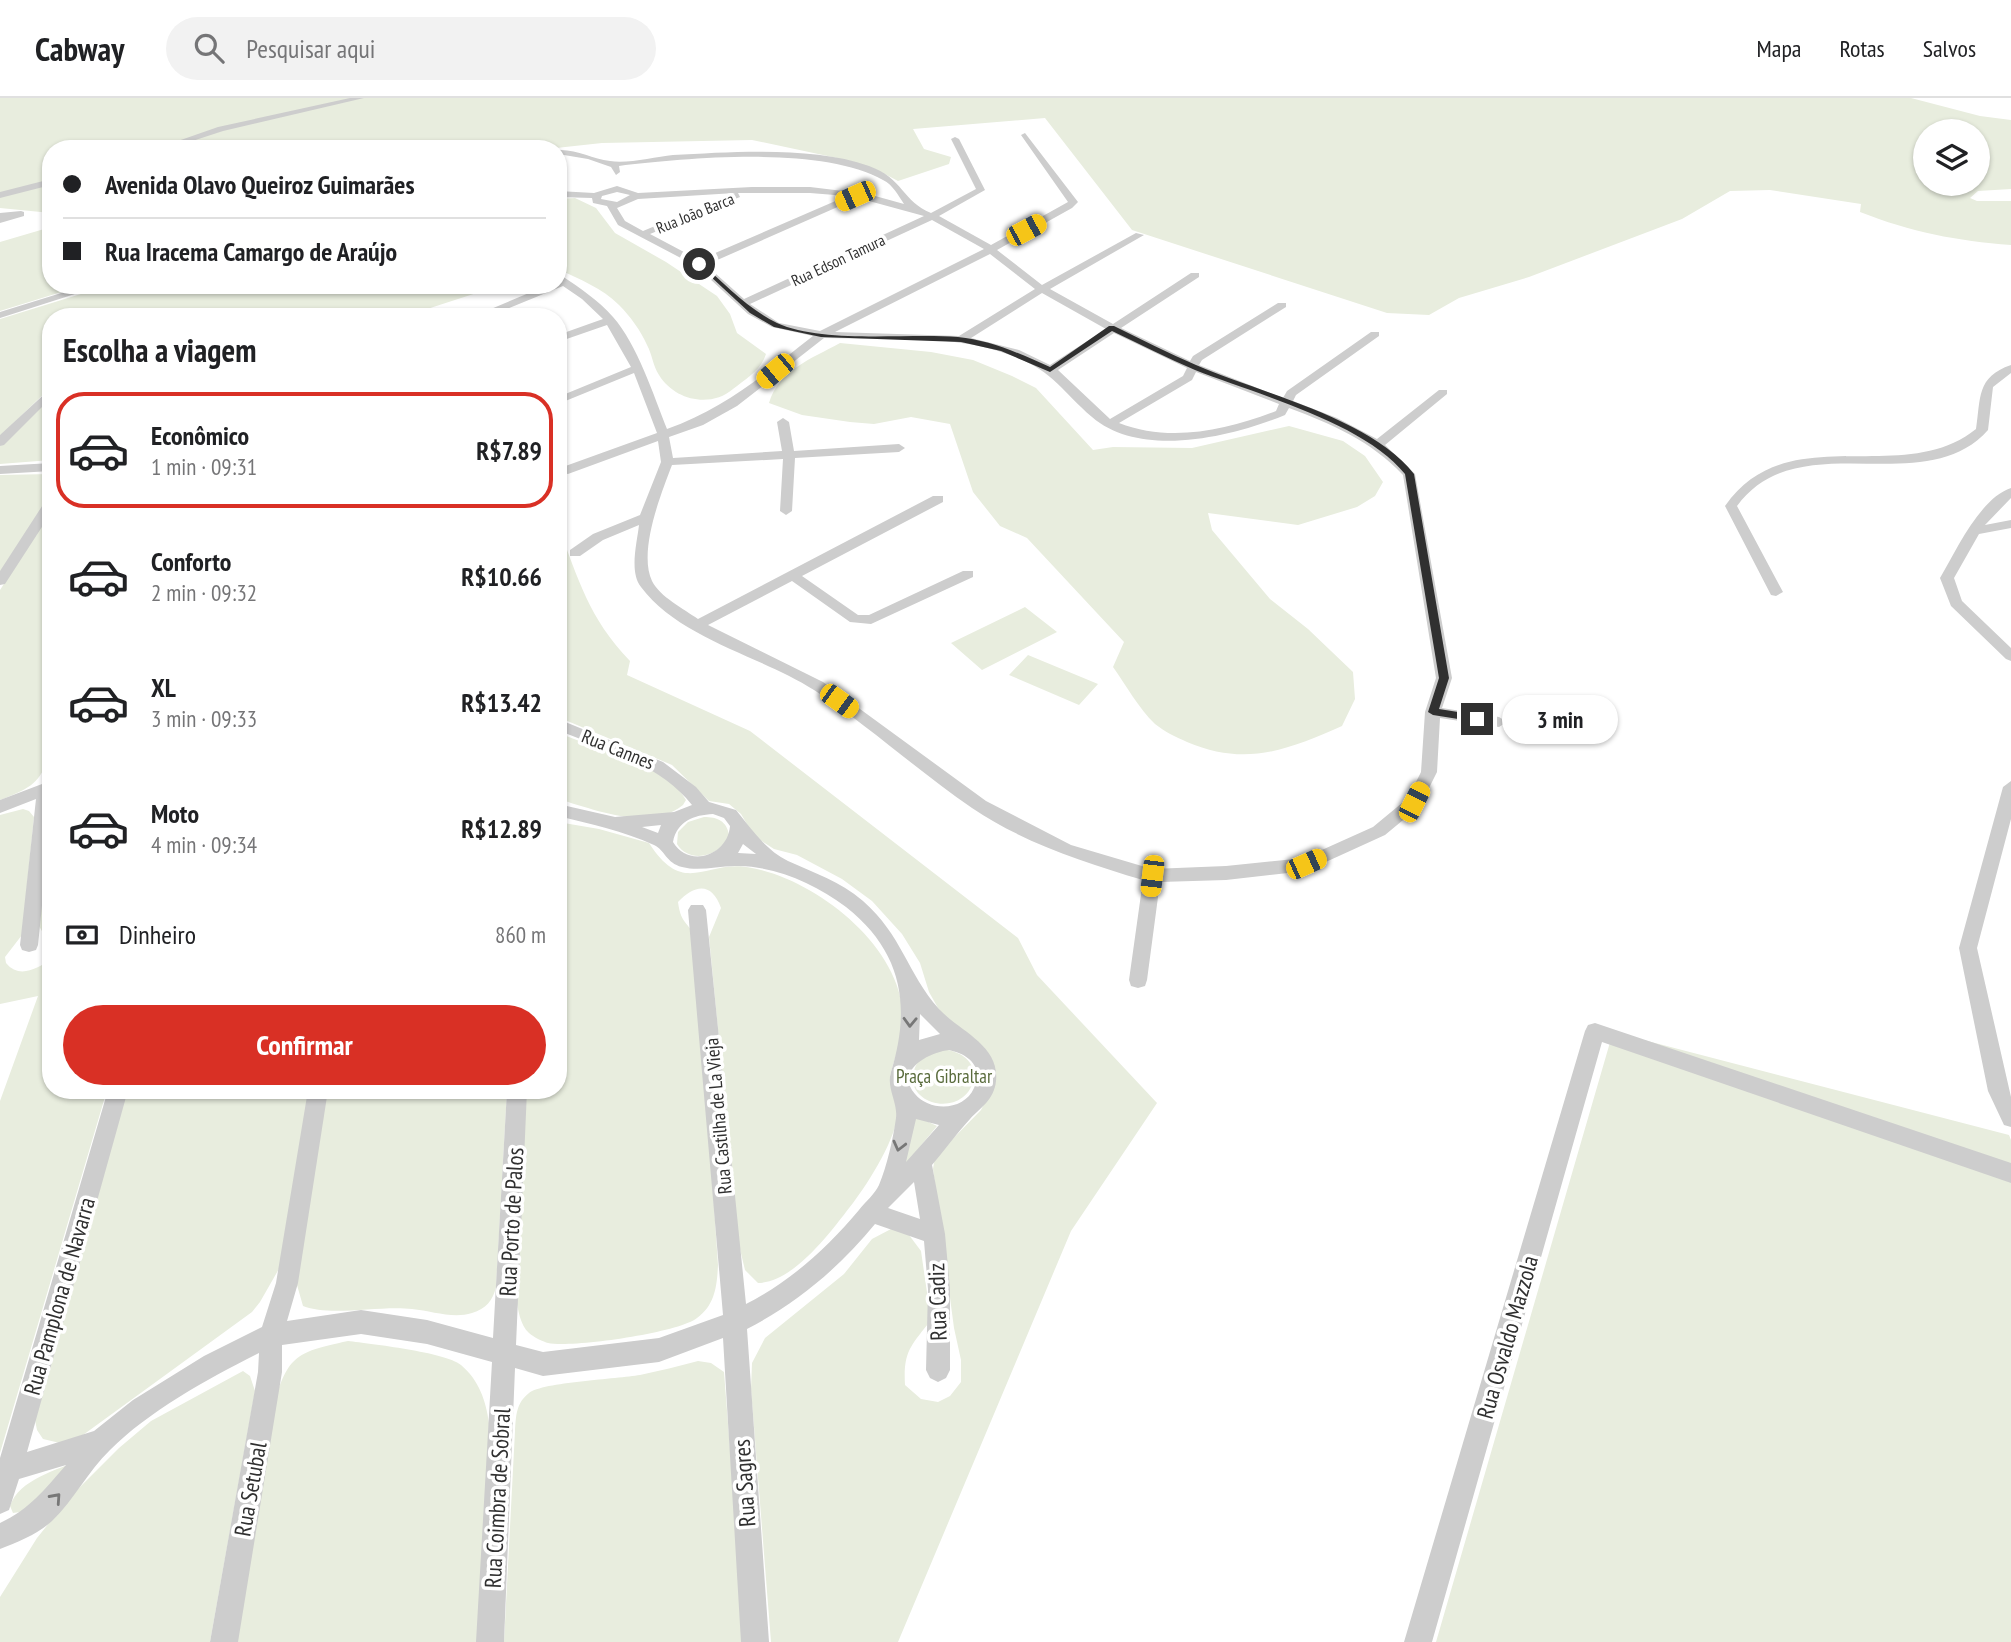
<!DOCTYPE html>
<html lang="pt">
<head>
<meta charset="utf-8">
<style>
  body { margin:0; font-family:"PT Sans Narrow",sans-serif; background:#f2f2f2; color:#202124; height:100vh; display:flex; flex-direction:column; font-size:26px; white-space:nowrap }
  * { box-sizing:border-box; margin:0 }
  p { font-size:23px; color:#757577 }
  .icon { flex:none; width:38px; height:38px; fill:none; stroke:currentColor; stroke-width:2; stroke-linecap:round; stroke-linejoin:round }
  .map { position:relative; flex:1; overflow:hidden }
  .panel { position:absolute; left:42px; top:210px; width:525px; height:791px; display:flex; flex-direction:column; background:#fff; border-radius:28px; box-shadow:0 2px 5px #0004 }
  .panel>* { flex:none }
  .hud { position:absolute; left:42px; top:42px; width:525px; height:154px; border-radius:28px; box-shadow:0 2px 5px #0004; display:grid; align-content:center; height:154px; padding:0 21px; background:#fff }
  .controls { position:absolute; left:1913px; top:21px; display:grid; gap:14px }
  .controls a { display:grid; place-items:center; width:77px; height:77px; border-radius:50%; background:#fff; box-shadow:0 2px 5px #0004; font-size:35px }
  .end { position:absolute; width:32px; height:32px; margin:-16px; border:9px solid #303030; background:#fff; box-shadow:0 0 0 4px #fff }
  .from { border-radius:50% }
  .bubble { position:absolute; height:49px; border-radius:24px; background:#fff; box-shadow:0 2px 5px #0004; font-size:23px; font-weight:800; line-height:49px; text-align:center }
  .car { position:absolute; width:21px; height:42px; margin:-21px -10px; border-radius:9px; box-shadow:0 0 5px 2px #0007; background:linear-gradient(#f5c518 24%,#345 0 40%,#f5c518 0 76%,#345 0 86%,#f5c518 0) }
  .hud b { display:flex; align-items:center; gap:24px; height:66px; font-size:26px }
  .hud b+b { border-top:2px solid #e0e0e0 }
  .hud i { width:18px; height:18px; background:#202124 }
  ul { padding:0; list-style:none }
  li { display:flex; align-items:center; gap:21px; height:116px; margin:0 14px 10px; padding:0 7px; border:4px solid transparent; border-radius:28px }
  li div { flex:1 }
  li b { display:block; font-size:26px }
  li em { font-style:normal; font-weight:800 }
  li.active { border-color:#d93025 }
  li>.icon { width:63px; height:63px; stroke-width:1.5 }
  h2 { padding:0 21px; font-size:32px; line-height:84px }
  .pay { display:flex; align-items:center; gap:18px; height:77px; padding:0 21px; font-size:26px }
  .pay p { margin-inline-start:auto }
  .button { display:flex; gap:14px; margin-top:auto; padding:14px 21px }
  .button a { flex:1; height:80px; border-radius:42px; background:#d93025; color:#fff; font-size:28px; font-weight:800; line-height:80px; text-align:center }
  header { display:flex; align-items:center; gap:42px; box-sizing:border-box; height:98px; padding:0 35px; background:#fff; border-bottom:2px solid #e0e0e0 }
  header strong { font-size:33px }
  nav { display:flex; gap:38px; margin-inline-start:auto; font-size:24px }
  .search { width:490px; height:63px; background:#f2f2f2; display:flex; align-items:center; gap:18px; box-sizing:border-box; padding:0 24px; border-radius:38px; color:#757577; font-size:26px }
  .map>svg:first-child { display:block }
  .green { fill:#e8edde; fill-rule:evenodd }
  .lines { fill:none; stroke-linecap:round; stroke-linejoin:round }
  .minor { fill:#cdcdcd; fill-rule:evenodd }
  .oneway { stroke:#777 }
  .route { fill:#303030 }
  .labels { text-anchor:middle; dominant-baseline:central; stroke-width:7; stroke-linejoin:round; paint-order:stroke }
  .far-street-label { font-size:16px; fill:#303030; stroke:#fff }
  .street-label { font-size:19px; fill:#303030; stroke:#fff }
  .park-label { font-size:19px; fill:#5a6c3d; stroke:#fff }
  .near-street-label { font-size:23px; fill:#303030; stroke:#fff }
</style>
</head>
<body>
<header>
<strong>Cabway</strong>
<div class="search"><svg class="icon" aria-label="search" viewBox="0 0 24 24"><circle cx="10" cy="10" r="6"/><path d="M15 15l6 6"/></svg>Pesquisar aqui</div>
<nav><a>Mapa</a><a>Rotas</a><a>Salvos</a></nav>
</header>
<div class="map">
<svg width="2011" height="1544" viewBox="0 0 2011 1544">
  <rect width="100%" height="100%" fill="#fff"/>
  <path class="green" d="M0,0H1911L1980,18L2011,22V91L1978,93L1970,100L1977,103H2011V147C1957,143 1911,134 1860,114L1861,106L1770,92L1730,93L1682,121L1529,179L1459,200L1429,217L1387,215L1132,132L1045,20L913,31L924,51L951,59L949,66L898,83L881,74L837,60L752,42L602,45L547,51H344L362,43L307,49L312,51H51V115L0,110ZM1925,33H1978V86H1925Z
    M575,100L596,110L615,135L666,164L717,198L730,216L737,235L766,256C761,272 746,281 733,291C711,310 675,303 659,277C653,268 652,256 647,247C641,233 630,218 619,207C602,190 579,181 558,171V101Z
    M51,129V187H84L0,213V144Z
    M110,187H492L495,189L421,213L429,219H247L244,213H230L214,219H51V289L0,338V221Z
    M840,245L931,254L973,262L1012,278L1036,290L1093,352L1113,349L1192,350L1289,328L1343,343L1365,358L1383,384L1375,398L1357,409L1298,427L1208,415L1212,432L1270,501L1308,531L1353,574L1355,601L1342,628C1287,652 1246,669 1187,644C1176,639 1165,634 1155,626C1139,611 1126,587 1113,569L1124,544L1027,440L1000,428L973,394L950,326L911,319L874,326L850,324L802,317L769,305C779,272 811,261 840,245Z
    M51,298V362L0,366V348Z
    M51,376V396L0,474V377Z
    M51,413V651C42,684 32,690 0,702V492Z
    M558,428C579,482 588,519 630,563L627,577L750,633L1018,840L1037,877L1157,1005L1071,1133L898,1544H771L751,1291L752,1265L765,1240L844,1176L872,1141L891,1131L906,1133L921,1153L931,1222C911,1248 903,1253 905,1287L921,1301L938,1304L950,1298L961,1284V1262L954,1230L933,1071L935,1059L981,1012L996,982L938,910L929,894L920,865L902,836L872,803L842,781L797,757L774,751L754,738L741,716L729,706L709,703L672,667L558,619Z
    M1025,509L1057,534L982,572L951,545Z
    M1028,557L1098,586L1079,607L1009,577Z
    M558,634C599,655 661,659 686,702L683,707C650,734 596,712 558,701Z
    M23,711L29,713L34,719L22,837L5,859L6,865C19,881 37,871 51,861V992H107L0,1355V1003L38,898L0,906V717Z
    M51,714V839L43,835L39,828Z
    M704,719C717,719 727,723 729,737C721,758 690,767 677,746L678,734L688,724Z
    M558,724L599,731L649,745C685,801 706,760 752,770C816,782 900,847 903,917C904,937 896,955 891,974C887,987 898,997 898,1010C899,1037 869,1084 853,1105C832,1132 795,1184 758,1185L745,1172L739,1147L709,839L721,810C712,784 695,786 678,804C681,829 691,824 696,843L718,1167C717,1188 715,1207 697,1220C678,1235 572,1250 548,1245C544,1244 533,1239 529,1235C520,1227 518,1211 516,1200L526,992H558Z
    M1613,934L2009,1037L2011,1042V1544H1436Z
    M944,951C961,955 971,959 975,978C965,1028 889,1003 920,961Z
    M126,992H309L280,1169L260,1204L252,1214L83,1337L60,1345L43,1341L37,1332L35,1322Z
    M327,992H507L496,1189C493,1202 486,1211 472,1215C453,1221 432,1213 412,1211C381,1207 330,1219 303,1208L297,1187Z
    M916,1018L937,1028L900,1073Z
    M348,1243C371,1246 445,1254 461,1267C479,1282 486,1303 489,1325L478,1544H234L271,1313C289,1258 292,1255 348,1243Z
    M698,1263L711,1265L724,1274L745,1544H504L515,1333C516,1318 516,1305 529,1295C543,1284 617,1281 640,1277C659,1273 679,1268 698,1263Z
    M243,1273L250,1278L255,1293L210,1544H0V1499L37,1440L70,1399L119,1350L151,1323Z
    M82,1361L27,1413L13,1415L10,1408C19,1381 58,1372 82,1361Z"/>
  <g class="lines">
    <path class="minor" d="M350,0H364L223,33L168,51H155L218,29Z
      M1025,35L1078,104L1072,110L997,152L1042,187L1136,135L1144,137L1050,191L1113,226L1191,175H1199V179L1121,230L1190,263L1193,258L1278,205H1286V209L1202,262L1199,267L1283,300L1287,293L1371,234H1379V238L1296,297L1293,303L1337,320L1377,341L1439,292H1447V296L1385,347L1415,376L1452,580L1442,610L1499,619L1507,624L1499,629L1440,620L1437,674L1420,708L1385,737L1306,773L1226,782L1160,784L1147,882L1145,888L1138,890L1131,888L1129,882L1143,782C1083,764 1024,745 972,710C918,673 869,628 814,592C761,558 680,541 641,489C629,474 637,445 639,427L603,442L580,458H570V452L593,436L640,417L661,364L658,343L568,376L558,374L560,370L657,335L634,275L558,306V299L631,269L607,227L558,244V237L603,221L582,201L563,188L487,219H472L548,187H558V177L562,178C580,190 598,202 613,219C637,246 654,298 667,331C726,310 764,276 813,238L772,229L748,216L696,168L618,127L607,108L593,105L592,100L558,99V93L594,95L617,88L638,95L752,89H810L868,96L904,106C898,97 893,87 883,82C821,47 689,60 619,68L620,74L616,77L611,69L588,61L558,56V52C577,51 592,61 610,63C627,66 655,59 673,57C733,54 813,48 869,68C903,80 903,104 931,115L976,91L951,41L955,39L959,41L985,92L939,118L991,147L1068,104L1021,37ZM617,94L630,97L617,104L601,101L602,98ZM735,95L643,133L625,123L617,110L638,101ZM738,95H810L847,98L699,162L650,136L740,99ZM858,100L924,118L744,201L706,167ZM932,122L984,151L820,233L779,225L750,206ZM990,156L1035,191L959,238L835,234ZM1042,195L1106,231L1050,267L1019,252L971,240ZM1114,235L1187,270L1183,278L1110,321L1058,272ZM824,240C886,242 954,235 1013,258C1053,273 1062,293 1092,319C1141,361 1231,339 1285,317L1289,310C1332,326 1371,343 1403,377L1436,580L1425,614L1421,674L1408,700L1373,729L1304,760L1226,768L1152,771L1071,747L986,703L823,584L708,527L792,483L850,524L871,526L973,479V473H963L869,517H858L802,478L943,404V398H933L698,521C684,511 660,499 652,483C638,453 661,396 672,367L783,361L780,413L786,417L792,413L795,360L899,354L905,350L899,346L794,353L789,324L783,320L777,324L782,353L673,360L669,339L703,327L737,308ZM1196,274L1279,306L1276,313C1227,332 1170,345 1119,325L1192,282Z
      M51,81V87L0,100V94Z
      M21,113L24,114V118L0,125V115Z
      M87,187H103L0,220V214Z
      M2011,267V275L1993,289L1988,332C1924,404 1799,324 1737,408L1783,494L1776,498L1771,497L1725,408C1788,318 1901,391 1976,331C1981,300 1976,279 2011,267Z
      M51,290V300L4,347L0,348V337Z
      M51,365V373L0,376V368Z
      M2011,390V400L1985,427L2011,422V430L1979,436L1954,480L1962,503L2011,550V563L2006,561L1951,508L1940,480C1956,453 1980,400 2011,390Z
      M51,401V415L5,486L0,487V473L46,402Z
      M558,621L663,664L696,689L709,704L736,712C750,729 766,753 788,763C814,775 840,783 863,803C902,837 907,875 939,911C959,933 1000,947 996,983C994,1002 981,1009 970,1021C956,1036 945,1052 932,1067L945,1136L950,1191V1272L946,1280L938,1284L930,1280L926,1272L928,1191L924,1143L875,1126C839,1170 797,1205 747,1231L769,1544H741L723,1240L659,1264L543,1278L515,1270L504,1544H476L492,1264L427,1246L361,1236L282,1247V1274L238,1544H210L258,1274L259,1255C209,1280 149,1313 110,1352C88,1373 74,1402 52,1423C38,1436 18,1444 0,1451V1425C30,1411 45,1391 66,1367L19,1381L9,1412L0,1416V1360L108,992H128L27,1354L94,1333L133,1302L204,1258L262,1229L276,1185L308,992H328L298,1185L287,1223L361,1212L427,1222L493,1240L507,992H527L516,1247L543,1254L659,1240L723,1217L688,812L691,807H703L706,812L746,1206C790,1184 828,1149 859,1112C865,1104 875,1096 879,1087C887,1068 893,1041 896,1020C898,1004 886,990 891,974C911,909 903,854 846,809C815,786 778,769 739,768C719,767 701,774 682,769C666,765 665,752 654,747C623,733 591,726 558,718V706L615,719L674,714L692,707C659,665 605,652 558,632ZM713,716L724,720L730,728C728,757 689,771 673,744C677,723 694,717 713,716ZM661,727L658,735L642,729ZM743,746L756,756L738,755ZM920,916L940,936L919,942ZM949,952C967,956 984,967 974,990C964,1013 930,1014 915,996C894,972 930,954 949,952ZM916,1021L939,1027L906,1064ZM914,1084L920,1121L888,1110Z
      M51,678V719L38,847L36,852L29,854L22,852L20,847L36,701L0,715V702L42,686L45,680Z
      M2011,683V721L1977,850L2011,999V1029L2004,1027L1988,993L1959,850L2003,689Z
      M1595,925L2011,1065V1085L1602,944L1432,1544H1404L1585,933L1588,927Z"/>
  </g>
  <defs><path id="oneway-chevron" d="M-2-3.5L2.5 0L-2 3.5" fill="none" stroke-width="1.6" stroke-linecap="round" stroke-linejoin="round" transform="scale(1.75)"/></defs>
  <g class="oneway">
    <use href="#oneway-chevron" transform="translate(910 924) rotate(92)"/>
    <use href="#oneway-chevron" transform="translate(899 1048) rotate(104)"/>
    <use href="#oneway-chevron" transform="translate(56 1400) rotate(-48)"/>
  </g>
  <path class="route" d="M696,165H701C725,186 748,211 777,225C823,246 906,235 958,239C990,242 1021,256 1050,269L1109,228H1114C1141,241 1168,255 1196,267C1260,295 1371,320 1414,376L1449,580L1439,611L1477,617L1482,621L1477,624L1433,617L1428,614L1439,580L1405,376C1365,325 1256,296 1195,272C1167,260 1140,246 1112,233L1050,274L1001,253L961,244L821,239L774,229L750,215Z"/>
  <g class="labels">
    <g class="far-street-label">
      <text transform="translate(695 115) rotate(-22)">Rua João Barca</text>
      <text transform="translate(838 162) rotate(-25)">Rua Edson Tamura</text>
    </g>
    <g class="street-label">
      <text transform="translate(618 651) rotate(22)">Rua Cannes</text>
      <text transform="translate(718 1018) rotate(-95)">Rua Castilha de La Vieja</text>
    </g>
    <g class="park-label">
      <text x="944" y="978">Praça Gibraltar</text>
    </g>
    <g class="near-street-label">
      <text transform="translate(511 1124) rotate(-87)">Rua Porto de Palos</text>
      <text transform="translate(59 1198) rotate(-74)">Rua Pamplona de Navarra</text>
      <text transform="translate(937 1204) rotate(-92)">Rua Cadiz</text>
      <text transform="translate(1507 1239) rotate(-74)">Rua Osvaldo Mazzola</text>
      <text transform="translate(744 1385) rotate(-94)">Rua Sagres</text>
      <text transform="translate(250 1391) rotate(-80)">Rua Setubal</text>
      <text transform="translate(497 1400) rotate(-87)">Rua Coimbra de Sobral</text>
    </g>
  </g>
</svg>
<div class="controls">
<a><svg class="icon" aria-label="layers" viewBox="0 0 24 24"><path d="M12 4l9 5-9 5-9-5zM3 14l9 5 9-5"/></svg></a>
</div>
<i class="end from" style="left:699px;top:166px"></i>
<i class="end" style="left:1477px;top:621px"></i>
<div class="bubble" style="left:1502px;top:597px;width:116px">3 min</div>
<i class="car" style="left:855px;top:98px;rotate:246deg"></i>
<i class="car" style="left:1026px;top:132px;rotate:62deg"></i>
<i class="car" style="left:775px;top:273px;rotate:230deg"></i>
<i class="car" style="left:839px;top:603px;rotate:126deg"></i>
<i class="car" style="left:1414px;top:704px;rotate:27deg"></i>
<i class="car" style="left:1306px;top:766px;rotate:66deg"></i>
<i class="car" style="left:1152px;top:778px;rotate:187deg"></i>
<div class="hud">
<b><i class="from"></i>Avenida Olavo Queiroz Guimarães</b>
<b><i></i>Rua Iracema Camargo de Araújo</b>
</div>
<section class="panel">
<h2>Escolha a viagem</h2>
<ul>
<li class="active"><svg class="icon" aria-label="car" viewBox="0 0 24 24"><path d="M5 17H2v-5l4-1 3-4h7l3 4 3 1v5h-3M9 17h6M6 11h13"/><circle cx="7" cy="17" r="2"/><circle cx="17" cy="17" r="2"/></svg><div><b>Econômico</b><p>1 min · 09:31</p></div><em>R$7.89</em></li>
<li><svg class="icon" aria-label="car" viewBox="0 0 24 24"><path d="M5 17H2v-5l4-1 3-4h7l3 4 3 1v5h-3M9 17h6M6 11h13"/><circle cx="7" cy="17" r="2"/><circle cx="17" cy="17" r="2"/></svg><div><b>Conforto</b><p>2 min · 09:32</p></div><em>R$10.66</em></li>
<li><svg class="icon" aria-label="car" viewBox="0 0 24 24"><path d="M5 17H2v-5l4-1 3-4h7l3 4 3 1v5h-3M9 17h6M6 11h13"/><circle cx="7" cy="17" r="2"/><circle cx="17" cy="17" r="2"/></svg><div><b>XL</b><p>3 min · 09:33</p></div><em>R$13.42</em></li>
<li><svg class="icon" aria-label="car" viewBox="0 0 24 24"><path d="M5 17H2v-5l4-1 3-4h7l3 4 3 1v5h-3M9 17h6M6 11h13"/><circle cx="7" cy="17" r="2"/><circle cx="17" cy="17" r="2"/></svg><div><b>Moto</b><p>4 min · 09:34</p></div><em>R$12.89</em></li>
</ul>
<div class="pay"><svg class="icon" aria-label="cash" viewBox="0 0 24 24"><path d="M3 7h18v10H3z"/><circle cx="12" cy="12" r="2"/></svg>Dinheiro<p>860 m</p></div>
<div class="button"><a>Confirmar</a></div>
</section>
</div>
</body>
</html>
